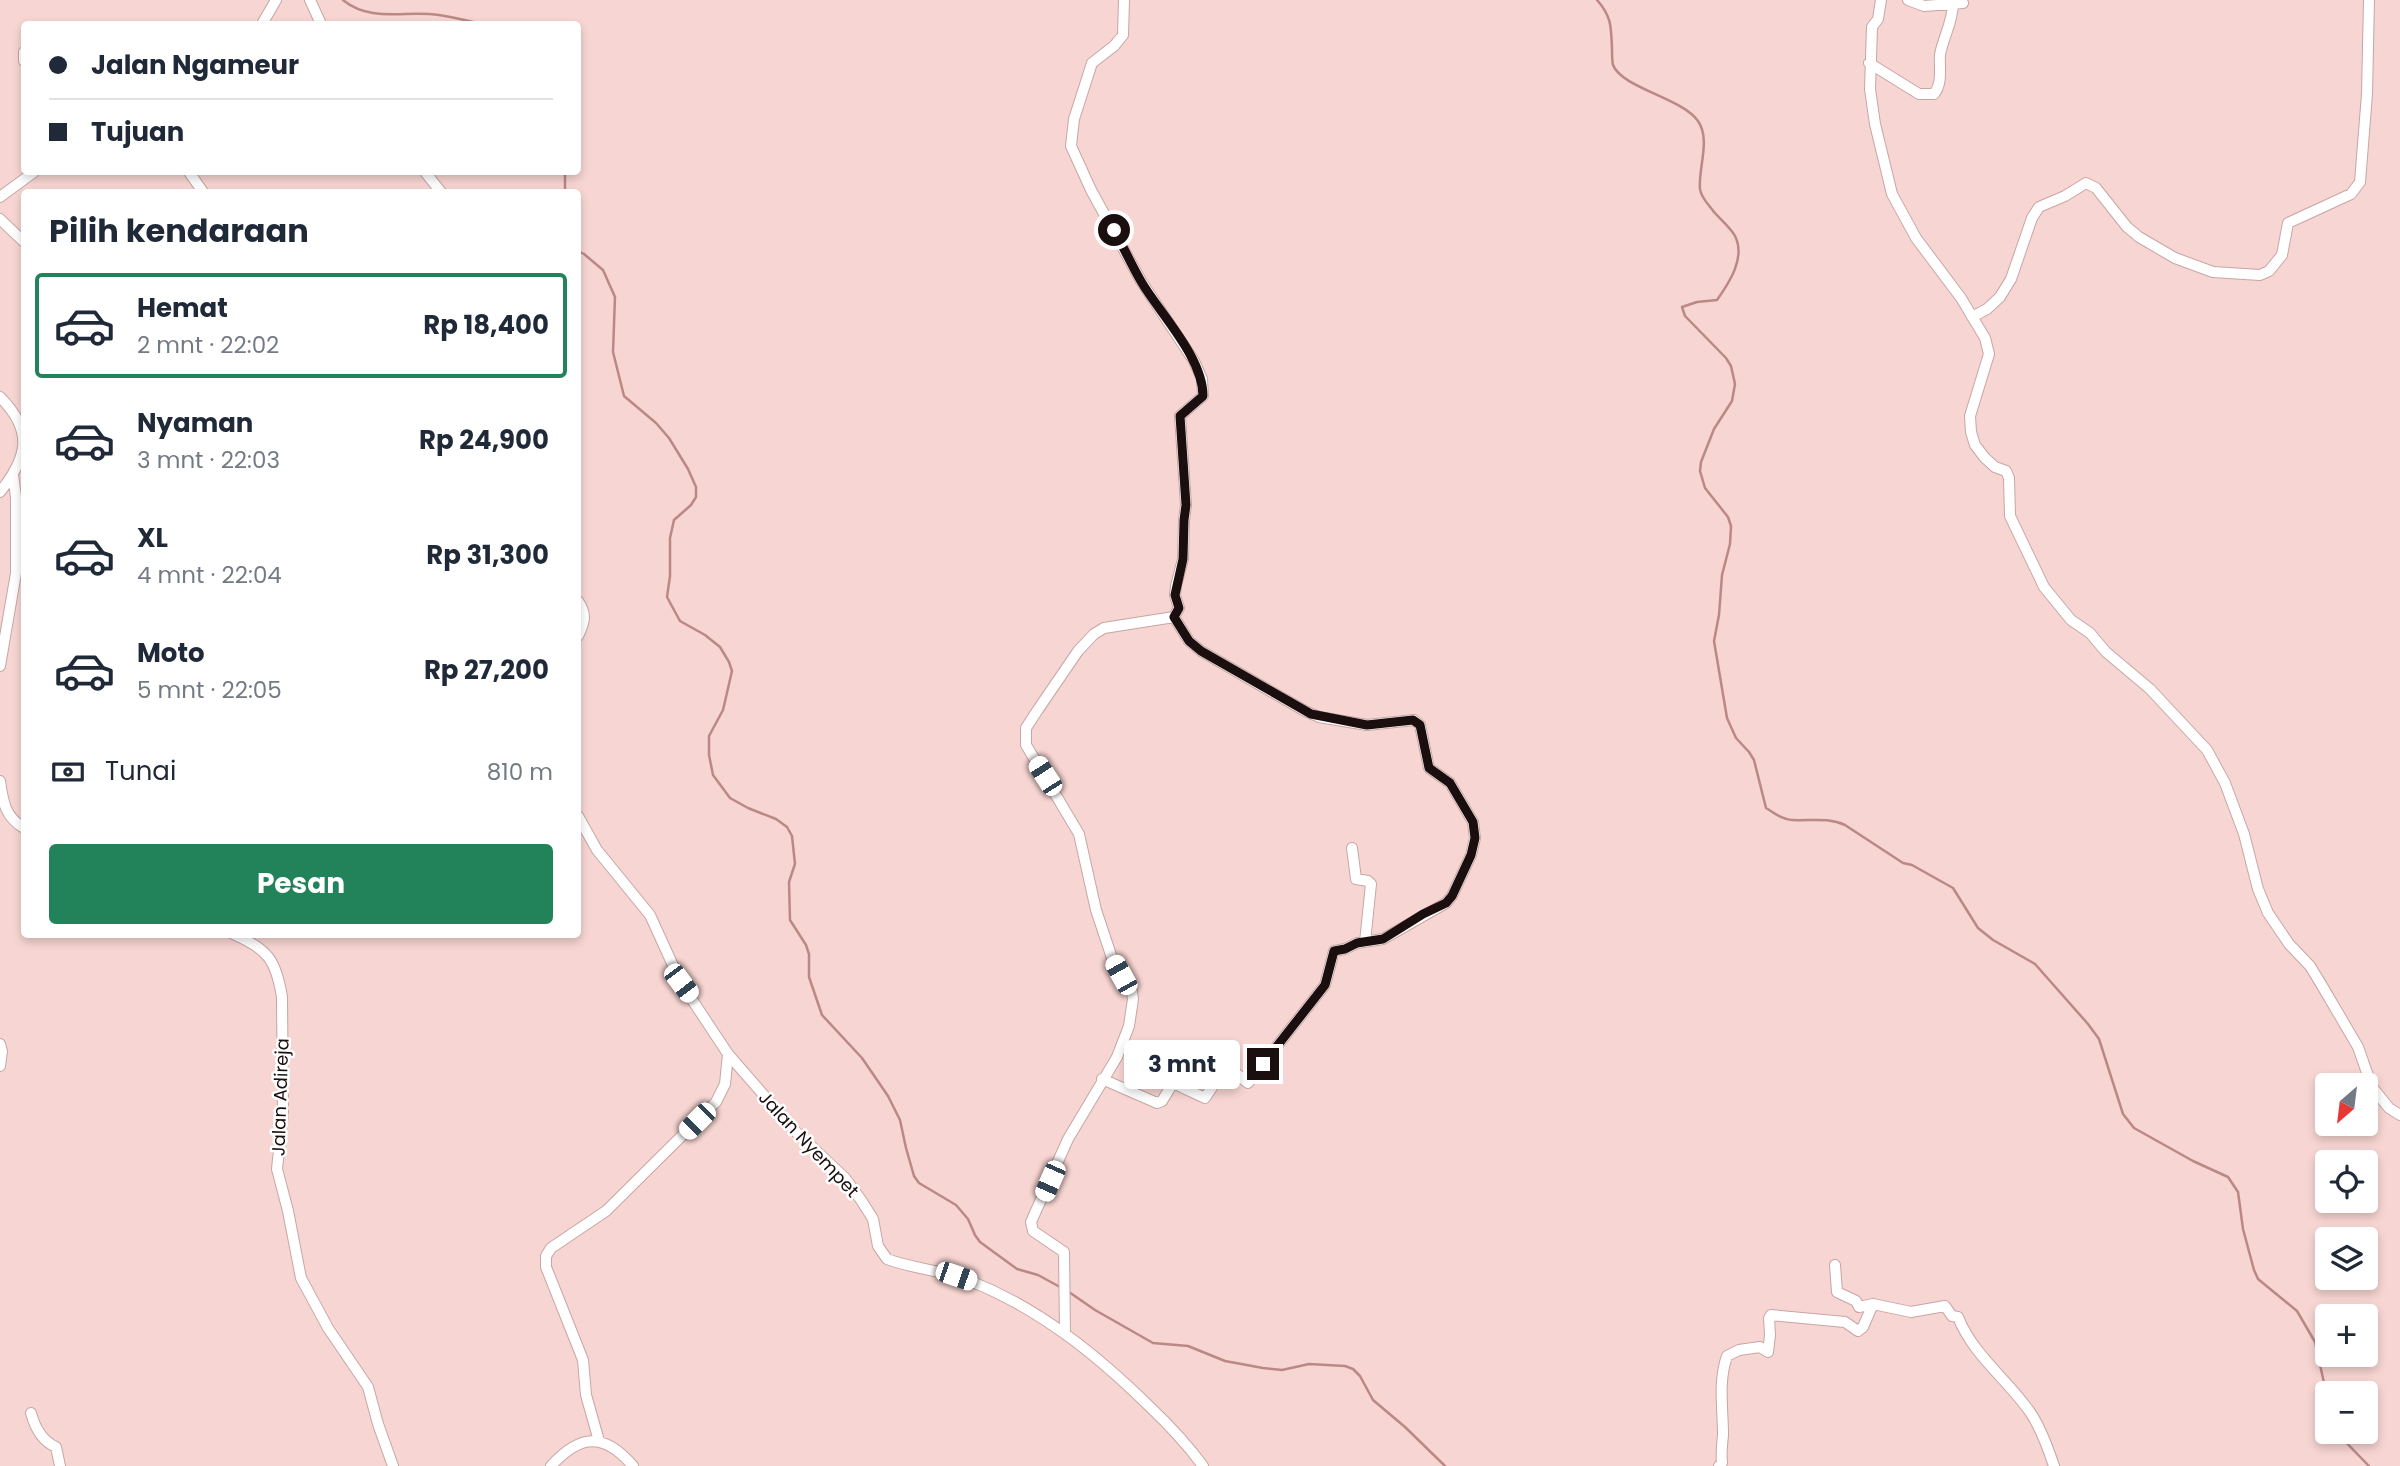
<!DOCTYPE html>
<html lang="id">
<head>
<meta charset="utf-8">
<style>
  body { margin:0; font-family:Poppins,sans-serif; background:#f6f6f7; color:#1f2937; height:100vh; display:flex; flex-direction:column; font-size:26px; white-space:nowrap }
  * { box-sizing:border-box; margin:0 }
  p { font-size:23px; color:#747a83 }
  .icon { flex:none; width:38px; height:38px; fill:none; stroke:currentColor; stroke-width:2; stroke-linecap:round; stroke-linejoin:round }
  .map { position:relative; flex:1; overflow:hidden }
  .side { position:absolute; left:21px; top:189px; width:560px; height:749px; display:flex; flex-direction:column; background:#fff; border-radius:7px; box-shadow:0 4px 10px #0003 }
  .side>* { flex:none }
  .guide { position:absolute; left:21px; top:21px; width:560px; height:154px; border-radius:7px; box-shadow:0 4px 10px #0003; display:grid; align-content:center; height:154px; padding:0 28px; background:#fff }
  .needle { width:46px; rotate:208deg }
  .controls { position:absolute; left:2315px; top:1073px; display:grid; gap:14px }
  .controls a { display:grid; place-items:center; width:63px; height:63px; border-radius:7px; background:#fff; box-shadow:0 4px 10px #0003; font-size:35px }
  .end { position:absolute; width:32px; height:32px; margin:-16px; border:9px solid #1a0e0e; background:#fff; box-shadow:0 0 0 4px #fff }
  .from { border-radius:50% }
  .bubble { position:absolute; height:49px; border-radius:7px; background:#fff; box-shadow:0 4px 10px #0003; font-size:23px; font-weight:700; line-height:49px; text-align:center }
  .car { position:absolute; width:21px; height:42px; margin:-21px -10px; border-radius:9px; box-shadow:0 0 5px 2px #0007; background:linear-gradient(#fff 24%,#345 0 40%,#fff 0 76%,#345 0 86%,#fff 0) }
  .guide b { display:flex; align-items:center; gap:24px; height:66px; font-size:26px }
  .guide b+b { border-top:2px solid #e0e1e3 }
  .guide i { width:18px; height:18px; background:#1f2937 }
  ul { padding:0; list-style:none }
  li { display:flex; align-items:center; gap:21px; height:105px; margin:0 14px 10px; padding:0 14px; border:4px solid transparent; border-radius:7px }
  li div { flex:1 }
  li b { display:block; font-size:26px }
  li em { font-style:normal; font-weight:700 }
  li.active { border-color:#22825a }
  li>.icon { width:63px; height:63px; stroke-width:1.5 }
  h2 { padding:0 28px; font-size:32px; line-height:84px }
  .pay { display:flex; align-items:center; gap:18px; height:77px; padding:0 28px; font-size:26px }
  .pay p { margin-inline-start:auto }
  .primary-button { display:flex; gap:14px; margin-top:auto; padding:14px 28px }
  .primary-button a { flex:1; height:80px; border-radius:7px; background:#22825a; color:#fff; font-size:28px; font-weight:700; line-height:80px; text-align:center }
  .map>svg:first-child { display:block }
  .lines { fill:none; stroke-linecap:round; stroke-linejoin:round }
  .stream { stroke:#ba8986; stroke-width:2.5 }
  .minor-casing { stroke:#c7a6a3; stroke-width:12 }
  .minor { stroke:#fff; stroke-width:10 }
  .route { stroke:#1a0e0e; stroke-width:9 }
  .labels { text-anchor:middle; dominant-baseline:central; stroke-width:5; stroke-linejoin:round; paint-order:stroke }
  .street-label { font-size:18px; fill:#1a0e0e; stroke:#fff }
</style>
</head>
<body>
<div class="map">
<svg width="2400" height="1466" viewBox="0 0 2400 1466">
  <rect width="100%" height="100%" fill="#f7d5d2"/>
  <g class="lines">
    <path class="stream" d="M343,0C371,23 406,10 439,15C454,17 468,21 482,24
      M1597,0C1612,17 1611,27 1612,49C1612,54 1612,61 1613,65C1622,88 1682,98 1698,121C1711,140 1698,168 1700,189C1701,198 1709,205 1714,212C1720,219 1731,228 1735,236C1746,258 1729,283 1717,300L1697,302L1682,307L1685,316L1726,358L1731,366L1735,384L1732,401L1714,429L1701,462L1700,471L1705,488L1728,517L1731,526L1730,544L1722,575L1719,615L1714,641L1727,718L1736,738L1749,752L1754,760L1766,808C1774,813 1783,820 1792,820C1811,821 1828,817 1845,825L1903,863L1912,865L1953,888L1978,928L1993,940L2035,964L2088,1024L2099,1039L2123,1114L2134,1128L2193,1161L2228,1177L2238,1192L2243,1229L2254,1270L2258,1279L2297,1311L2315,1342L2328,1401
      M565,172V192
      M578,251L584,254L603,270L615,297L613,352L624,396L656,423L669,438L688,469L696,487V497L691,505L674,520L670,538V576L667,597L680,621L705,635L720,647L729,662L732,671L723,710L709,736V755L713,775L730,798L748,808L776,819L787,827L792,836L795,864L789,882L790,920L806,945L809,954V977L822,1015L862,1058L888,1096L900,1120L906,1148L914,1176L919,1183L956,1205L968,1219L975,1235L980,1242L1017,1269L1038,1275L1060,1287
      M1069,1292L1095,1310L1153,1343L1188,1346L1225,1361L1263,1368L1282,1370L1309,1364L1345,1366L1353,1369L1360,1376L1373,1400L1405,1427L1445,1466
      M2336,1432L2369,1466"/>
    <g class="minor-casing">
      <path id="minor" d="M310,0L321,24
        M1881,0L1878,19L1872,27L1870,89L1875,124L1892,194L1916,238L1961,298L1985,338L1989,354L1970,416L1971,432L1975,445L1985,458L1995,467L2006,471L2009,478L2010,516L2044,587L2071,620L2090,633L2106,652L2150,689L2207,750L2225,783L2244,834L2258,889L2268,913L2289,944L2310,966L2321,984L2358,1047L2372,1087L2389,1108L2400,1115
        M1908,0L1924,6L1963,3
        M262,24L276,0
        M24,52V61
        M1869,63L1919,94H1934C1943,83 1939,68 1940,55C1943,37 1952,25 1953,4
        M189,172L203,192
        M425,172L441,192
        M0,197L34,172
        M0,219L24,242
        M1972,317L1987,309L2000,297L2011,279L2032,218L2039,207L2065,196L2086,183L2096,188L2127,227L2139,237L2175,258L2213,272L2260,275L2269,271L2282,255L2288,223L2351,194L2360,182L2367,94L2369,0
        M0,397C34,431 28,457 0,492
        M578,601C587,614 585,622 578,636
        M0,666L16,573V497L13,475
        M0,781C3,802 5,817 24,828
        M578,816L597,850L650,915L681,983L728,1054L794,1130L845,1178L861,1200L873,1219L878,1246L887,1259C913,1269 943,1270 970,1281C1039,1308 1097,1355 1149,1406C1169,1425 1187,1444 1203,1466
        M1352,848L1356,879L1368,881L1371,884L1365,942
        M233,934C268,949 276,960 282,997L283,1113L277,1169L288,1211L301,1278L328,1328L368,1387L378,1424L393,1466
        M0,1044L2,1051L0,1066
        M1102,1079L1157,1103L1162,1101L1173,1083L1205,1098L1224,1069L1228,1067L1248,1083L1325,985L1334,951L1345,949L1357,943L1383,939L1446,903L1452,896L1471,855L1475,838L1473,822L1450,783L1429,768L1420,725L1414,720L1367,725L1319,717L1305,711L1201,651L1189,641L1174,617
        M1835,1265L1837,1292L1856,1301L1859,1307L1873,1304
        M1873,1304L1911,1312L1945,1306L1952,1316L1958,1317C1973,1355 2007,1379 2030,1412C2041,1428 2048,1448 2054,1466
        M1065,1332L1064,1252L1033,1231L1031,1222L1068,1139L1117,1057L1129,1026L1133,999L1132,992L1112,958L1096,910L1079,834L1026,745V728L1037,711L1078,651L1094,634L1104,628L1174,617L1179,608L1175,595L1176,586L1183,559L1184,520L1186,505L1180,416L1203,396L1202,379L1194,361L1141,281L1091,190L1071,146L1074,119L1092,63L1114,46L1123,35L1124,0
        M31,1413C35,1428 42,1441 56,1447L60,1466
        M599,1441L586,1395L583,1360L546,1267V1256L551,1248L606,1211L716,1102L725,1084L728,1054
        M551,1466C580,1434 604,1432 633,1466
        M1719,1466L1722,1463C1721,1453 1722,1444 1723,1435C1723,1408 1718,1382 1727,1356L1739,1350L1760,1347L1768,1352L1770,1335L1769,1318L1771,1315L1845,1322L1858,1331L1863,1327L1873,1304"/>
    </g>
    <use href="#minor" class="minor"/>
  </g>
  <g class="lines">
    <path class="route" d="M1114,230C1124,248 1132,266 1142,283C1162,316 1203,358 1203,396L1180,416L1186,505L1184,520L1183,559L1175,595L1179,608L1174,617L1189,641L1201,651L1311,714L1367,725L1413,720L1420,725L1429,768L1450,783L1473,822L1475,838L1471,855L1452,896L1446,903L1423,914L1383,939L1357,943L1345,949L1334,951L1325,985L1263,1064"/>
  </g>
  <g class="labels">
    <g class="street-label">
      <text transform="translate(280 1097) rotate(-88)">Jalan Adireja</text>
      <text transform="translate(809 1144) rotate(47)">Jalan Nyempet</text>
    </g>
  </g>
</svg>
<div class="controls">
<a><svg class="needle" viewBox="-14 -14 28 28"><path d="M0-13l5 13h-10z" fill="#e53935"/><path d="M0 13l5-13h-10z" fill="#747a83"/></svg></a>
<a><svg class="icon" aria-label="locate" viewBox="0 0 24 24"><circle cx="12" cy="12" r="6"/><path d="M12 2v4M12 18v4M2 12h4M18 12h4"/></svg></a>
<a><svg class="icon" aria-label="layers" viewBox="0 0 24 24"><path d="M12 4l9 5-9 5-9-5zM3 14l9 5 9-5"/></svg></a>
<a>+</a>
<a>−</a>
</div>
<i class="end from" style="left:1114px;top:230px"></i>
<i class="end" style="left:1263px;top:1064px"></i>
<div class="bubble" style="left:1124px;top:1040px;width:116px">3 mnt</div>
<i class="car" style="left:1045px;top:776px;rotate:327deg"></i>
<i class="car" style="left:1121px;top:975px;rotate:331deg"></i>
<i class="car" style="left:681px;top:983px;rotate:143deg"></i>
<i class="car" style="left:697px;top:1121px;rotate:225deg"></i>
<i class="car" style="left:1050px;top:1181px;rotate:204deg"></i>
<i class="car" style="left:956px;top:1276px;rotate:109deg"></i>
<div class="guide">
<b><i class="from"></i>Jalan Ngameur</b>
<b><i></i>Tujuan</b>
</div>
<section class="side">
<h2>Pilih kendaraan</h2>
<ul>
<li class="active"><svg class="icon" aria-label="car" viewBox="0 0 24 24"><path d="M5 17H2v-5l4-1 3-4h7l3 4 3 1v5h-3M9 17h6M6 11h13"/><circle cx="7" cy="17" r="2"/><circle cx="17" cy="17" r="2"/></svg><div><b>Hemat</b><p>2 mnt · 22:02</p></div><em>Rp 18,400</em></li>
<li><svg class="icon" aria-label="car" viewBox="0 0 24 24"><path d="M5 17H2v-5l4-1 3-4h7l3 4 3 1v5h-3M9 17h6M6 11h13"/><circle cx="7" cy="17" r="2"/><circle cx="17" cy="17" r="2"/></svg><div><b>Nyaman</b><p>3 mnt · 22:03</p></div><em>Rp 24,900</em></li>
<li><svg class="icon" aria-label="car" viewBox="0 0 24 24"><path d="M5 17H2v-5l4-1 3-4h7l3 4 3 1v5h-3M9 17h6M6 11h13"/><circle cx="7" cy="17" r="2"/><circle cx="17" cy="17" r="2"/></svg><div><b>XL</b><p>4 mnt · 22:04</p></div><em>Rp 31,300</em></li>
<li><svg class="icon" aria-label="car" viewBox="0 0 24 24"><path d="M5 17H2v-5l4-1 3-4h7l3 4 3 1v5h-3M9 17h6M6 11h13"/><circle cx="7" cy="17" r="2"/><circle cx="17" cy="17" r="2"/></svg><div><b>Moto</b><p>5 mnt · 22:05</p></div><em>Rp 27,200</em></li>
</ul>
<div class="pay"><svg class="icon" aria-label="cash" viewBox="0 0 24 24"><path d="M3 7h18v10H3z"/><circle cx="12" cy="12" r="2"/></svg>Tunai<p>810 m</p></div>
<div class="primary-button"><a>Pesan</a></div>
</section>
</div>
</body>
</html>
